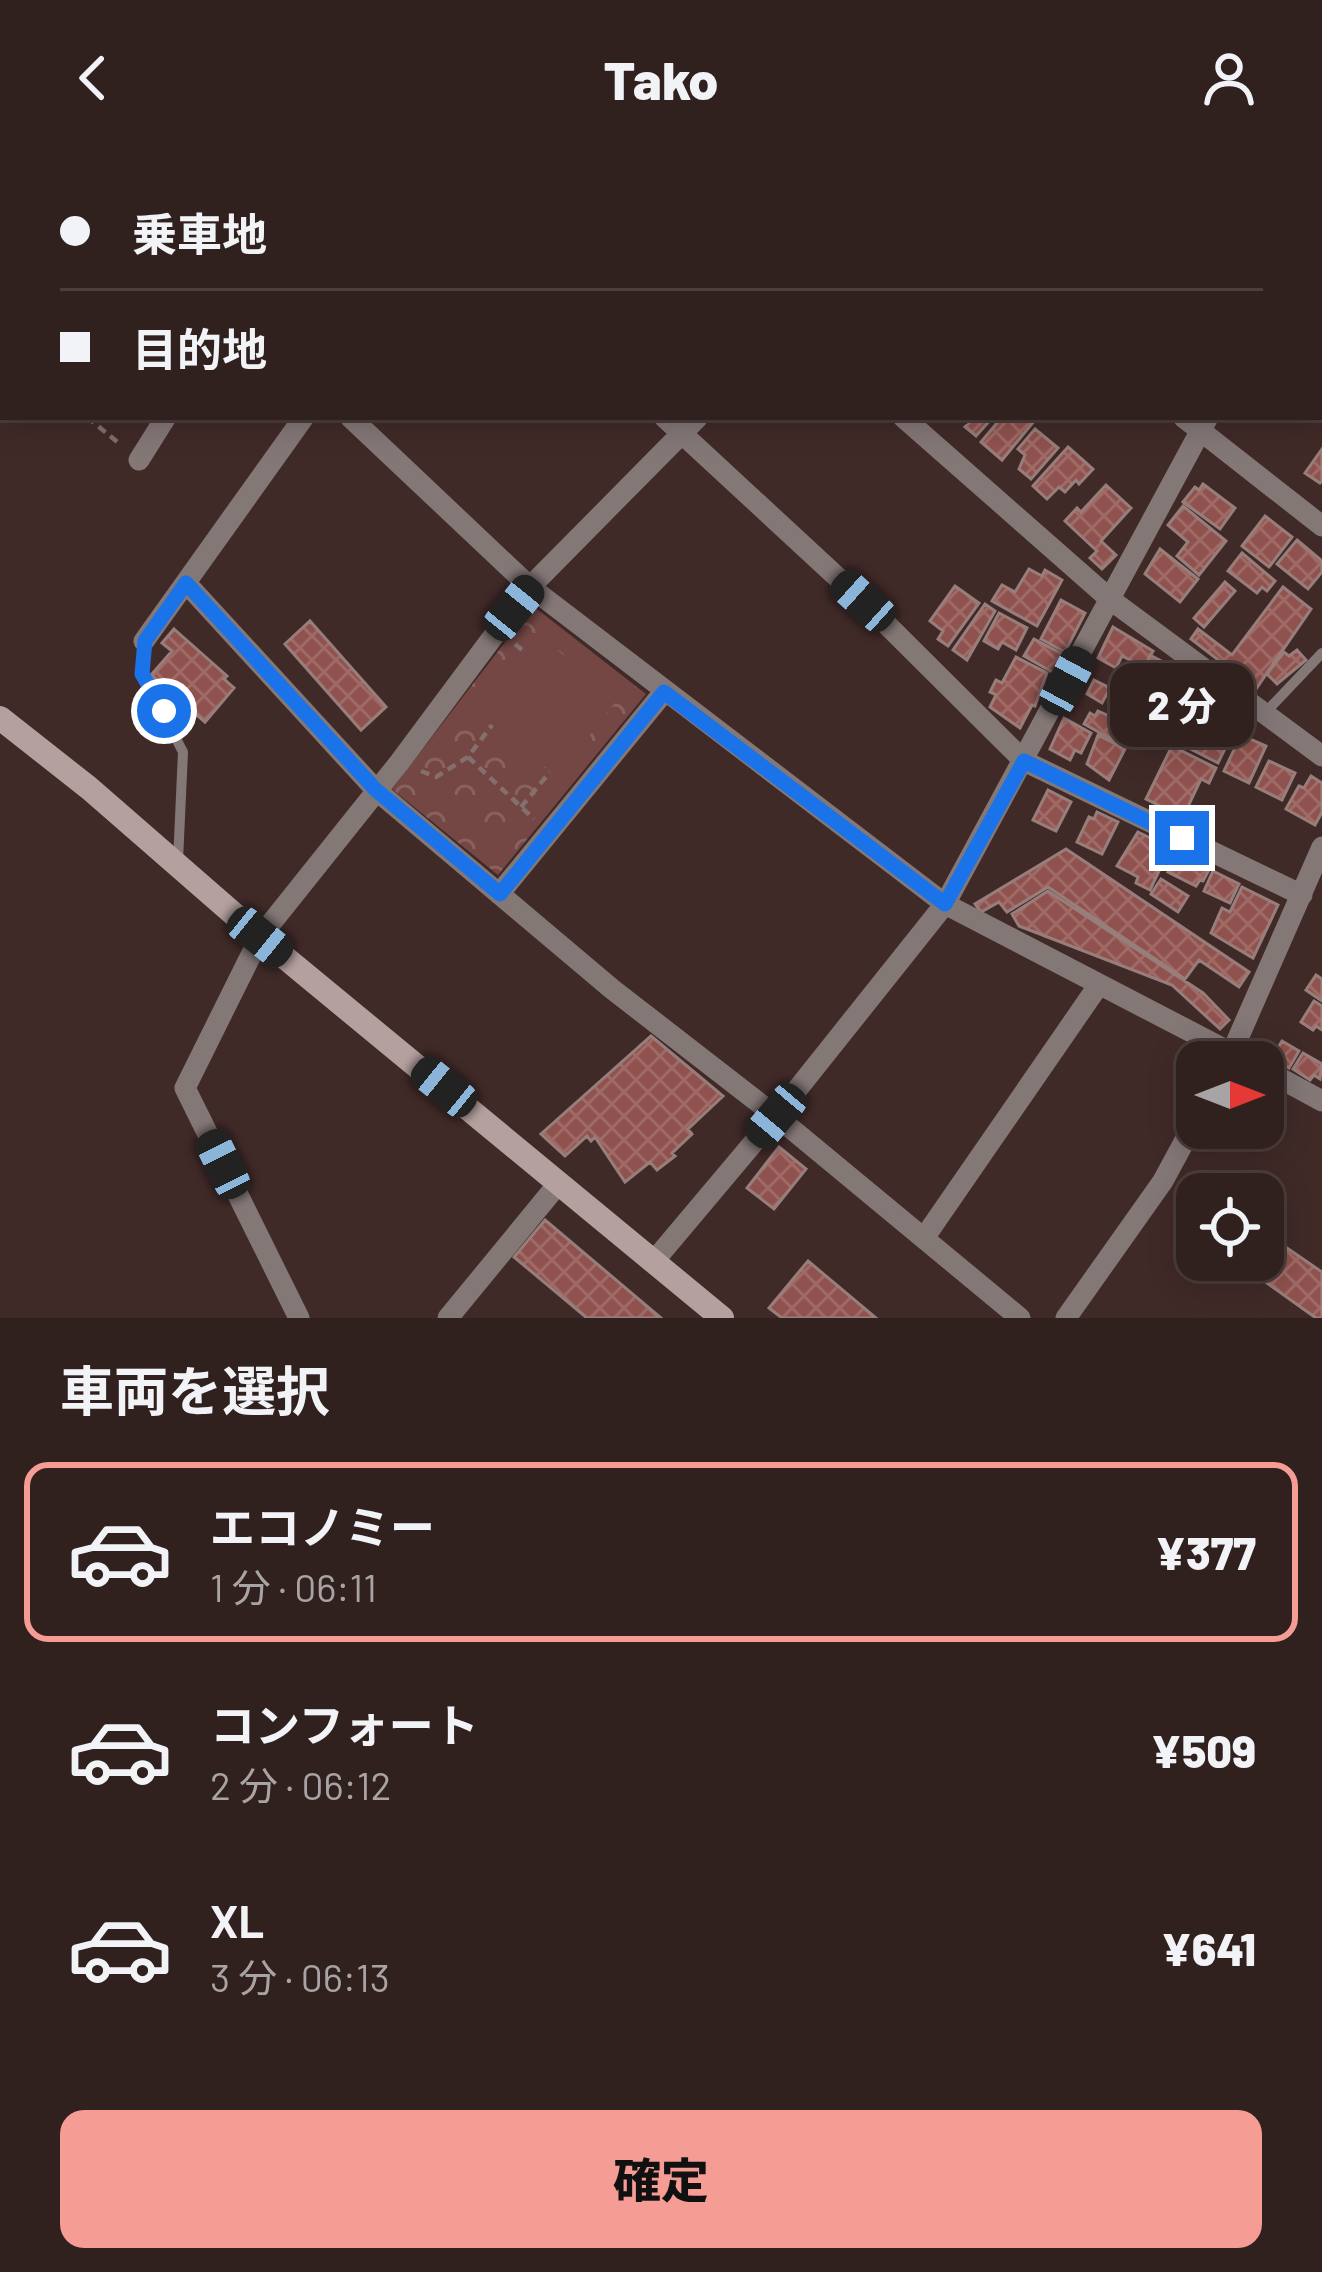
<!DOCTYPE html>
<html lang="ja">
<head>
<meta charset="utf-8">
<style>
  body { margin:0; font-family:Barlow,"Noto Sans JP",sans-serif; background:#382827; color:#f1f3f6; height:100vh; display:flex; flex-direction:column; font-size:45px; white-space:nowrap }
  * { box-sizing:border-box; margin:0 }
  p { font-size:39px; color:#a8a3a4 }
  .icon { flex:none; width:66px; height:66px; fill:none; stroke:currentColor; stroke-width:2; stroke-linecap:round; stroke-linejoin:round }
  .map { position:relative; height:1162px; overflow:hidden }
  .details { display:flex; flex-direction:column; background:#30201e; flex:1 }
  .details>* { flex:none }
  .hud { position:absolute; left:0px; top:0px; width:1323px; height:264px; box-shadow:0 6px 30px #0003,0 0 0 3px #4b3e3c; display:grid; align-content:center; height:264px; padding:0 60px; background:#30201e }
  .needle { width:78px; rotate:90deg }
  .fabs { position:absolute; left:1176px; top:885px; display:grid; gap:24px }
  .fabs a { display:grid; place-items:center; width:108px; height:108px; border-radius:24px; background:#30201e; box-shadow:0 6px 30px #0003,0 0 0 3px #4b3e3c; font-size:60px }
  .end { position:absolute; width:54px; height:54px; margin:-27px; border:15px solid #1a73e8; background:#fff; box-shadow:0 0 0 6px #fff }
  .from { border-radius:50% }
  .bubble { position:absolute; height:84px; border-radius:24px; background:#30201e; box-shadow:0 6px 30px #0003,0 0 0 3px #4b3e3c; font-size:39px; font-weight:800; line-height:84px; text-align:center }
  .car { position:absolute; width:36px; height:72px; margin:-36px -18px; border-radius:15px; box-shadow:0 0 9px 3px #0007; background:linear-gradient(#222 24%,#8ab4d8 0 40%,#222 0 76%,#8ab4d8 0 86%,#222 0) }
  .hud b { display:flex; align-items:center; gap:42px; height:114px; font-size:45px }
  .hud b+b { border-top:3px solid #4b3e3c }
  .hud i { width:30px; height:30px; background:#f1f3f6 }
  ul { padding:0; list-style:none }
  li { display:flex; align-items:center; gap:36px; height:180px; margin:0 24px 18px; padding:0 36px; border:6px solid transparent; border-radius:24px }
  li div { flex:1 }
  li b { display:block; font-size:45px }
  li em { font-style:normal; font-weight:800 }
  li.on { border-color:#f59c95 }
  li>.icon { width:108px; height:108px; stroke-width:1.5 }
  h2 { padding:0 60px; font-size:54px; line-height:144px }
  .primary-button { display:flex; gap:24px; margin-top:auto; padding:24px 60px }
  .primary-button a { flex:1; height:138px; border-radius:24px; background:#f59c95; color:#111; font-size:48px; font-weight:800; line-height:138px; text-align:center }
  header { display:flex; justify-content:space-between; align-items:center; height:156px; padding:0 60px; background:#30201e; font-size:54px; font-weight:800 }
  .map>svg:first-child { display:block }
  .park { fill:url(#park-crowns) }
  .pitch { fill:#744744 }
  .building { fill:url(#building-cross-hatch); stroke:#987e7b; stroke-width:3 }
  .lines { fill:none; stroke-linecap:round; stroke-linejoin:round }
  .path { stroke:#836f6d; stroke-width:4.5; stroke-dasharray:9 6; stroke-linecap:butt }
  .lane { stroke:#847877; stroke-width:10 }
  .street { stroke:#847877; stroke-width:21 }
  .secondary { stroke:#b4a19f; stroke-width:24 }
  .route { stroke:#1a73e8; stroke-width:15 }
</style>
</head>
<body>
<header><svg class="icon" aria-label="back" viewBox="0 0 24 24"><path d="M15 5l-7 7 7 7"/></svg>Tako<svg class="icon" aria-label="person" viewBox="0 0 24 24"><circle cx="12" cy="8" r="4"/><path d="M4 21q1-7 8-7t8 7"/></svg></header>
<div class="map">
<svg width="1322" height="1162" viewBox="0 0 1322 1162">
  <defs>
    <pattern id="park-crowns" width="20" height="18" patternUnits="userSpaceOnUse" patternTransform="scale(3)"><rect width="20" height="18" fill="#744744"/><path d="M2 6a3 3 0 1 1 6 0M12 15a3 3 0 1 1 6 0" fill="none" stroke="#88615f"/></pattern>
    <pattern id="building-cross-hatch" width="8" height="8" patternUnits="userSpaceOnUse" patternTransform="scale(3)"><rect width="8" height="8" fill="#90524e"/><path d="M0 0l8 8M0 8l8-8" fill="none" stroke="#a06b67"/></pattern>
  </defs>
  <rect width="100%" height="100%" fill="#402a28"/>
  <path class="park" d="M533,450L646,538L498,719L392,633Z"/>
  <path class="pitch" d="M541,480L617,544L558,621L477,557Z"/>
  <path class="building" d="M993,261L976,280L965,271L969,267L963,262Z
    M1002,261H1031L1035,264L1002,304L981,286Z
    M1035,273L1058,292L1031,323L1019,313L1025,299L1018,293Z
    M1068,291L1093,313L1079,328L1076,324L1065,336L1059,331L1047,343L1033,330Z
    M1322,293V325L1320,327L1305,317Z
    M1203,328L1235,352L1220,373L1183,346L1195,331L1199,334Z
    M1106,329L1131,352L1101,385L1116,399L1102,413L1090,402L1097,395L1065,365L1077,352L1081,356Z
    M1183,350L1226,385L1199,419L1177,400L1188,386L1168,369Z
    M1265,360L1292,381L1269,411L1242,390Z
    M1297,384L1322,405V416L1308,433L1277,408Z
    M1160,393L1198,423L1180,446L1145,418Z
    M1242,397L1275,425L1267,435L1262,431L1257,437L1228,415Z
    M1029,413L1042,420L1045,414L1062,424L1037,470L992,445L1002,429L1015,436Z
    M1225,426L1235,435L1204,471L1194,462Z
    M955,430L979,447L948,490L938,483L943,475L930,465Z
    M1283,431L1311,453L1256,533L1191,483L1198,473L1232,499Z
    M1061,444L1085,457L1065,496L1041,483Z
    M985,448L995,455L967,504L953,494Z
    M999,457L1027,472L1016,494L1002,486L998,493L984,485Z
    M310,465L386,551L361,574L285,488Z
    M1113,471L1153,495L1144,511L1122,500L1116,512L1098,502Z
    M174,473L227,520L224,523L234,532L205,566L151,519L172,495L162,487Z
    M1034,483L1064,499L1054,517L1024,500Z
    M1297,494L1306,504L1277,528L1267,518L1284,496L1289,500Z
    M1150,499L1167,508L1164,513L1189,527L1171,562L1175,564L1169,576L1124,549L1135,529L1144,534L1155,512L1146,508Z
    M1016,501L1047,517L1035,550L1032,549L1020,572L990,551L996,539L990,536L996,524L1002,527Z
    M1094,524L1110,532L1102,547L1087,538Z
    M1210,550L1239,564L1218,607L1189,592Z
    M1098,555L1134,571L1124,590L1084,568L1090,557L1095,560Z
    M1064,562L1091,577L1081,597L1075,594L1070,604L1050,593Z
    M1098,579L1125,593L1109,624L1087,608Z
    M1241,579L1266,590L1249,627L1224,615Z
    M1172,590L1216,612L1209,627L1201,623L1183,661L1146,643Z
    M1269,605L1295,617L1282,644L1256,631Z
    M1311,620L1322,627V656L1315,669L1286,653L1299,630L1304,632Z
    M1048,634L1071,646L1056,675L1033,664Z
    M1097,656L1118,666L1102,698L1077,686L1089,661L1094,663Z
    M1138,676L1170,692L1150,734L1136,727L1138,721L1117,710Z
    M1066,693L1249,816L1239,831L1199,804L1185,823L1048,731L1007,756L999,746L981,756L975,748Z
    M1178,696L1210,712L1203,725L1200,724L1196,730L1168,716Z
    M1213,715L1239,728L1230,747L1204,735Z
    M1161,723L1188,740L1178,756L1151,738Z
    M1242,731L1278,749L1253,802L1211,777L1222,752L1230,756Z
    M1048,735L1203,837L1229,864L1220,873L1172,829L1019,770L1012,758Z
    M1316,819L1322,823V845L1306,834Z
    M1314,845L1322,850V874L1316,870L1313,874L1301,866Z
    M651,880L723,940L688,973L692,978L672,997L675,1000L657,1014L650,1006L625,1026L595,981L591,985L587,980L565,1000L541,978Z
    M1282,885L1299,895L1289,912L1272,902Z
    M1303,897L1322,908L1320,923L1314,919L1310,924L1293,913Z
    M779,991L806,1013L774,1053L747,1032Z
    M545,1064L661,1162H587L514,1101Z
    M1287,1092L1322,1116V1162H1316L1264,1125Z
    M808,1105L876,1162H782L769,1152Z"/>
  <g class="lines">
    <path class="path" d="M0,189L3,192
      M87,261L121,289
      M515,488L526,497
      M468,601L534,663
      M421,615L436,621L468,601L492,569
      M521,651L550,616"/>
    <path class="lane" d="M144,485L142,518L183,596L178,705
      M1264,558L1322,497"/>
    <path class="street" d="M168,0L170,3
      M337,0L339,3
      M639,0L641,3
      M897,0L900,3
      M1181,0L1184,3
      M532,3L533,0
      M955,3L956,0
      M1320,95L1322,92
      M350,261L530,431L945,748L1249,906
      M664,261L863,445L1024,605L1302,739
      M903,261L1111,444L1322,600
      M1183,261L1322,370
      M139,304L166,261
      M186,427L376,634L612,833L776,960L1020,1162
      M144,485L304,261
      M499,738L664,536
      M1228,905L1322,691
      M1263,913L1322,945
      M924,1082L1098,830
      M654,1105L776,960L945,748L1208,261
      M299,1162L185,932L260,781L399,607L530,431L698,261
      M448,1162L558,1028
      M1066,1162L1163,1025L1197,962"/>
    <path class="secondary" d="M0,562L89,632L260,781L722,1162"/>
  </g>
  <g class="lines">
    <path class="route" d="M164,555L142,518L145,485L186,427L376,634L500,738L664,536L945,748L1024,605L1182,682"/>
  </g>
</svg>
<div class="fabs">
<a><svg class="needle" viewBox="-14 -14 28 28"><path d="M0-13l5 13h-10z" fill="#e53935"/><path d="M0 13l5-13h-10z" fill="#a8a3a4"/></svg></a>
<a><svg class="icon" aria-label="locate" viewBox="0 0 24 24"><circle cx="12" cy="12" r="6"/><path d="M12 2v4M12 18v4M2 12h4M18 12h4"/></svg></a>
</div>
<i class="end from" style="left:164px;top:555px"></i>
<i class="end" style="left:1182px;top:682px"></i>
<div class="bubble" style="left:1110px;top:507px;width:144px">2 分</div>
<i class="car" style="left:863px;top:445px;rotate:312deg"></i>
<i class="car" style="left:514px;top:452px;rotate:39deg"></i>
<i class="car" style="left:1067px;top:525px;rotate:28deg"></i>
<i class="car" style="left:260px;top:781px;rotate:129deg"></i>
<i class="car" style="left:444px;top:931px;rotate:309deg"></i>
<i class="car" style="left:776px;top:960px;rotate:220deg"></i>
<i class="car" style="left:223px;top:1008px;rotate:334deg"></i>
<div class="hud">
<b><i class="from"></i>乗車地</b>
<b><i></i>目的地</b>
</div>
</div>
<section class="details">
<h2>車両を選択</h2>
<ul>
<li class="on"><svg class="icon" aria-label="car" viewBox="0 0 24 24"><path d="M5 17H2v-5l4-1 3-4h7l3 4 3 1v5h-3M9 17h6M6 11h13"/><circle cx="7" cy="17" r="2"/><circle cx="17" cy="17" r="2"/></svg><div><b>エコノミー</b><p>1 分 · 06:11</p></div><em>¥377</em></li>
<li><svg class="icon" aria-label="car" viewBox="0 0 24 24"><path d="M5 17H2v-5l4-1 3-4h7l3 4 3 1v5h-3M9 17h6M6 11h13"/><circle cx="7" cy="17" r="2"/><circle cx="17" cy="17" r="2"/></svg><div><b>コンフォート</b><p>2 分 · 06:12</p></div><em>¥509</em></li>
<li><svg class="icon" aria-label="car" viewBox="0 0 24 24"><path d="M5 17H2v-5l4-1 3-4h7l3 4 3 1v5h-3M9 17h6M6 11h13"/><circle cx="7" cy="17" r="2"/><circle cx="17" cy="17" r="2"/></svg><div><b>XL</b><p>3 分 · 06:13</p></div><em>¥641</em></li>
</ul>
<div class="primary-button"><a>確定</a></div>
</section>
</body>
</html>
